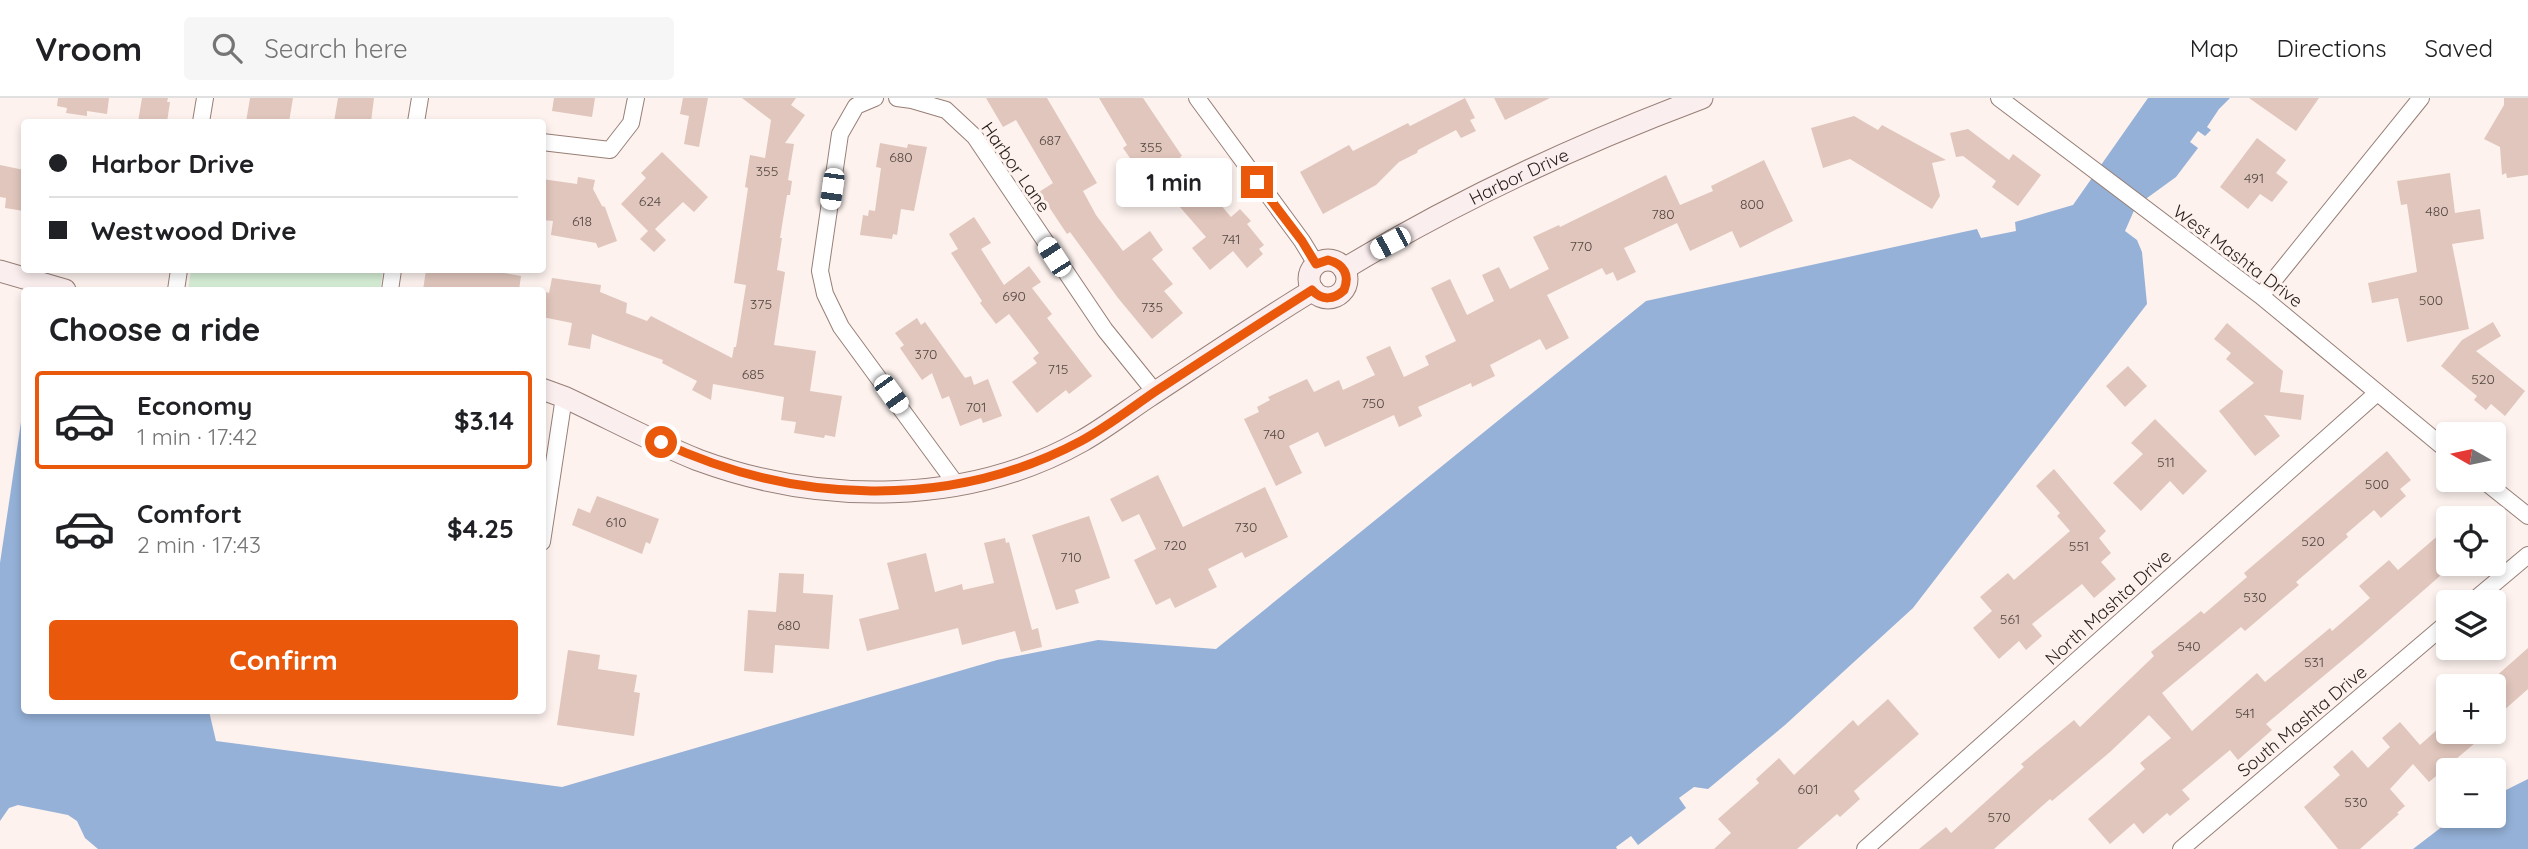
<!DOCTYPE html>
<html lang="en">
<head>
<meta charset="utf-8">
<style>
  body { margin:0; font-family:Quicksand,sans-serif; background:#f6f6f6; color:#202124; height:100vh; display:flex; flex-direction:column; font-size:26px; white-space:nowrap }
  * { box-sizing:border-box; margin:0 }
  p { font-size:23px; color:#757577 }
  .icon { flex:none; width:38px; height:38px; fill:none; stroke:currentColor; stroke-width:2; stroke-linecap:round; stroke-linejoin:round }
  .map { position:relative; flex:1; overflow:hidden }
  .details { position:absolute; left:21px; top:189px; width:525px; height:427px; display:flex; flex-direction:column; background:#fff; border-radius:7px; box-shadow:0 4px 10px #0003 }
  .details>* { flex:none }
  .banner { position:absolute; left:21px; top:21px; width:525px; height:154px; border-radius:7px; box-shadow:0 4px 10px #0003; display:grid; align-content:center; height:154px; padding:0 28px; background:#fff }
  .needle { width:46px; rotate:279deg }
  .tools { position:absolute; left:2436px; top:324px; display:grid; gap:14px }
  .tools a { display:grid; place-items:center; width:70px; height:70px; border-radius:7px; background:#fff; box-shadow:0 4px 10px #0003; font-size:35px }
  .end { position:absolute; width:32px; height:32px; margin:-16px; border:9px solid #ea580c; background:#fff; box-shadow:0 0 0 4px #fff }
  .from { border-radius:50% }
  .bubble { position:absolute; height:49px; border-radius:7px; background:#fff; box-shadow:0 4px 10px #0003; font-size:23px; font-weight:700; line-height:49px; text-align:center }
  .car { position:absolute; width:21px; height:42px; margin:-21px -10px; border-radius:9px; box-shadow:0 0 5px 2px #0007; background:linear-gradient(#fff 24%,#345 0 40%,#fff 0 76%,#345 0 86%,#fff 0) }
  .banner b { display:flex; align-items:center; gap:24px; height:66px; font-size:26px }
  .banner b+b { border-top:2px solid #e0e0e0 }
  .banner i { width:18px; height:18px; background:#202124 }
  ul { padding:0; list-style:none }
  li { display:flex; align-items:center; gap:21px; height:98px; margin:0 14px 10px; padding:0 14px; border:4px solid transparent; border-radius:7px }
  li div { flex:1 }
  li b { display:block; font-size:26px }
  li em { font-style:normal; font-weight:700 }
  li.current { border-color:#ea580c }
  li>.icon { width:63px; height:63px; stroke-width:1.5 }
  h2 { padding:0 28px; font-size:32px; line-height:84px }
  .cta { display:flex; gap:14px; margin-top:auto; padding:14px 28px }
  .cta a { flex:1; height:80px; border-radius:7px; background:#ea580c; color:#fff; font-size:28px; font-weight:700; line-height:80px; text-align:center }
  header { display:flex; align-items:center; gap:42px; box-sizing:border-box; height:98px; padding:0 35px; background:#fff; border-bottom:2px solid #e0e0e0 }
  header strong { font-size:33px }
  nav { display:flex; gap:38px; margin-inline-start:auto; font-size:24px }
  .search { width:490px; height:63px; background:#f6f6f6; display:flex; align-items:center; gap:18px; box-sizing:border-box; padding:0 24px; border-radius:7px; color:#757577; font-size:26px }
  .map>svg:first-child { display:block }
  .green { fill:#d6eed6 }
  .water { fill:#95b1d8 }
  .building { fill:#e0c6bc }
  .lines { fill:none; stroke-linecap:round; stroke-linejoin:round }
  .street-casing { stroke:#977f76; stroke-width:18 }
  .secondary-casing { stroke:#977f76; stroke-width:23 }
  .street { stroke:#fff; stroke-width:16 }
  .secondary { stroke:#fbeeef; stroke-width:21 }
  .route { stroke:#ea580c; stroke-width:9 }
  .labels { text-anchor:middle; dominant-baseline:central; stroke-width:6; stroke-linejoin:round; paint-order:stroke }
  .number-label { font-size:14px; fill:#544742 }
  .street-label { font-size:18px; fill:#261d19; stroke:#fdf2ee }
</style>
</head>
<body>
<header>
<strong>Vroom</strong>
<div class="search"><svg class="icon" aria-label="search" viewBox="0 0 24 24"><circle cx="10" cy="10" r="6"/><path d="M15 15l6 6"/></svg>Search here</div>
<nav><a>Map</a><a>Directions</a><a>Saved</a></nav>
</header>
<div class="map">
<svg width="2528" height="751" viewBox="0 0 2528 751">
  <rect width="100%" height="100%" fill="#fdf2ee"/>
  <path class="green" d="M191,172H383L380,192H188Z"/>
  <path class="water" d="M2148,0H2230L2219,11L2207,29L2211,32L2205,38L2198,33L2190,44L2198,50L2176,79L2136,108L2125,133L2137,142L2142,154L2147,206L1913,510L1785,627L1708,691L1694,689L1679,700L1686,710L1638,747L1631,738L1616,749L1617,751H98L85,740L77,723L68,717L18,707L9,710L0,723V465L21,324L24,326V612L209,613L216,643L562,689L997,562L1098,542L1216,551L1646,203L1977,131L1981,140L2016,133L2015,124L2073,107Z
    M2528,681V751H2413L2456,718H2494V698Z"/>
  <path class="building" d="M58,0H109L107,16L87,13V18L66,15L67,10L57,8Z
    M142,0H168L167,4H170L167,24H138Z
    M250,0H293L289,24H246Z
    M338,0H374L371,24H334Z
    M554,0H595L592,19L552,13Z
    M683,0H708L699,49L684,46L689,18L680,16Z
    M742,0H796L791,7L805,17L785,45L794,46L788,82L792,83L790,97H787L780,140H782L777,172L785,174L774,247L816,253L810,293L842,298L835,339L825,337L824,340L794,335L796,324L781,322L784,299L713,286L711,302L692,292L697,283L662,265L663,262L592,236L590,251L568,247L572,225L542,219L546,194L549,195L552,180L601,187L600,194L627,205L626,215L647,223L651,218L732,260L734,249H736L746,187L734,185L748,90L745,89L750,57L765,60L771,22Z
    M986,0H1047L1097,85L1083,93L1096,117L1123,153L1150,133L1163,152L1152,161L1173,186L1164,193L1183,215L1152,241L1118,200L1070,134L1067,136L1039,94L1053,85L1016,22L1003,29Z
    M1099,0H1143L1182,58L1180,59L1231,119L1240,111L1251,123L1247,126L1264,147L1259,151L1263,156L1247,170L1233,153L1210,172L1192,150L1206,139L1153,78L1146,83L1123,50L1127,47Z
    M1465,0L1475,20L1470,22L1476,33L1461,40L1456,32L1418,52L1417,55L1399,64L1376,87L1323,116L1300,74L1349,47L1353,53L1408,25L1410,28Z
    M1494,0H1550L1505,22Z
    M2249,0H2319L2296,33Z
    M2504,0H2528V77L2507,80L2506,75L2502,77L2500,49L2484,41L2504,7Z
    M1854,18L1878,32L1882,27L1946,62L1932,65L1940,98L1932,111L1850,61L1823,70L1811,30Z
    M1968,31L2009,62L2013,56L2041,77L2018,108L1992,89L1996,83L1963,58L1956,59L1950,35Z
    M2257,40L2286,62L2276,75L2288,84L2272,104L2260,96L2248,111L2220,89Z
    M880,45L907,50L908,46L927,49L914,113L901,111L897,137L893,136L892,141L860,137L863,117L868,118L869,112L875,113L881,70L876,69Z
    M662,54L708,99L694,114L683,104L655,131L666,142L654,154L640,141L648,133L621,106L646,80L641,75Z
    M1764,62L1793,123L1740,150L1732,133L1690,153L1677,125L1624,150L1636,174L1617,183L1613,174L1606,177L1602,170L1547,197L1569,240L1546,252L1540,241L1490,267L1495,278L1472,289L1471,285L1418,309L1422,318L1399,329L1394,317L1325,349L1318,334L1289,348L1302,375L1276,388L1244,321L1259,314L1257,309L1270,302L1268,299L1307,281L1314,294L1339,282L1343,292L1375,277L1366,259L1390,248L1404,279L1429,267L1425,258L1456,243L1431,190L1450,181L1467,217L1494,203L1482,177L1499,169L1510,191L1549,171L1533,139L1559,127L1560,129L1666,77L1680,107L1713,93L1711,88Z
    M0,67L24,72V113L5,110L6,100L0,99Z
    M2450,75L2455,115L2480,111L2484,141L2452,146L2469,231L2407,244L2398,200L2372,205L2368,185L2417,174L2407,106L2401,107L2397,83Z
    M578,79L595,82L593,91L602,108L605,109L617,143L598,150L596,145L551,137L553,123L542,122V81L577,86Z
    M974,119L991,145L981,151L1004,187L1029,168L1041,184L1032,190L1052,216L1047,220L1092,278L1069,296L1066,292L1037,315L1012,284L1037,265L1033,260L1039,255L1009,216L996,226L980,205L982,203L951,155L958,151L949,136Z
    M426,172H504V175L521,178L519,192H423Z
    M917,220L921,227L925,224L965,280L971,278L974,287L988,281L1002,318L983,325L981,320L960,328L949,298L942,301L932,275L922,282L900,250L904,247L895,235Z
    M2493,224L2501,238L2476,253L2525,293L2505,318L2491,306L2486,312L2474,302L2477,298L2441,268L2462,242Z
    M2227,225L2283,273L2280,294L2304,297L2301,322L2264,317L2280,338L2255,358L2219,313L2254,285L2226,261L2231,255L2214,241Z
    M2128,268L2147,288L2125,309L2106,288Z
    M2155,321L2207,373L2183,397L2170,383L2141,413L2113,385L2143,356L2131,345Z
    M2387,353L2411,382L2400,391L2406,398L2381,420L2374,412L2346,436L2348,439L2296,484L2299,487L2245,533L2241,529L2162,595L2192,633L2257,575L2265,584L2330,530L2332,533L2370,500L2359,488L2389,462L2398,472L2448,429V471L2362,546L2266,626L2272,632L2238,662L2230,652L2182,692L2190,701L2170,718L2167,715L2143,736L2134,725L2110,746L2088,721L2145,671L2140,665L2171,640L2149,617L2110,654L2052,703L2050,701L1994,751H1919L1946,729L1951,735L2024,669L2021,666L2074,622L2080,629L2154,558L2151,554L2201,513L2204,516L2247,479L2244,475Z
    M2054,371L2106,433L2099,440L2111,455L2101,464L2116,481L2094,500L2082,486L2032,526L2042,538L2026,552L2019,543L1999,561L1973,530L1992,513L1980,499L2008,475L2014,482L2070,433L2057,418L2060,415L2036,388Z
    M1158,377L1183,429L1265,389L1288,439L1245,460L1242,454L1208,471L1217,489L1175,510L1170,500L1156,507L1134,462L1156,451L1139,416L1122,424L1110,401Z
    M597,398L659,421L650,446L646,444L642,456L572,427L578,410L590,415Z
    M1089,418L1110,480L1075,492L1079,505L1056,512L1032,437Z
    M1005,440L1006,445L1009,444L1032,532L1038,530L1042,549L1021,554L1015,533L962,547L958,530L867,553L859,521L899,511L887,465L926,455L935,494L962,486L963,492L994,485L984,445Z
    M779,475L804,476L803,495L833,497L829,551L775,547L773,575L744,573L748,512L776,514Z
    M2528,550V591L2503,613L2494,603V588H2485Z
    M568,552L600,557L598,571L637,577L634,594L640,595L634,638L557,627Z
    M1888,601L1919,636L1854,693L1860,701L1840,719L1837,716L1797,751H1714L1731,735L1718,721L1759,685L1756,681L1779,660L1794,677L1853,622L1858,628Z
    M2448,622V634H2488L2429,684L2413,666L2390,691L2405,708L2397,715L2399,716L2360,751H2338L2304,709L2340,677L2333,669L2352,652L2368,670L2390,649L2382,640L2400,624L2420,647Z"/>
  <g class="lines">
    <g class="street-casing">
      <path id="street" d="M875,0L856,8L840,36L820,173L825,196L841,229L956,386
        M897,0L912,2L946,12L975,39L1105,232L1155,294
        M1197,0L1302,143L1316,166
        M1999,0L2261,198L2448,353
        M201,24L205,0
        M416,24L420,0
        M542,44L610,52L631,25L636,0
        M176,192L179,172
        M390,192L393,172
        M2261,198L2421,0
        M2483,382L2528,418
        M542,444L564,299
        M2472,504L2528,457
        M1865,751L2377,295
        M2181,751L2448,524"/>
    </g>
    <g class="secondary-casing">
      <g id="secondary">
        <circle cx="1328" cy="181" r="19"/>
        <path id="s1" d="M1344,171C1456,103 1579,46 1702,0"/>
        <path d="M0,173L65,192"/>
        <path d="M542,291L564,299C609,320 653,344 698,362C820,407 967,408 1082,343C1105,330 1127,313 1148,299C1203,263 1257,226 1313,192"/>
      </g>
    </g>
    <use href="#street" class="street"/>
    <use href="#secondary" class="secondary"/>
  </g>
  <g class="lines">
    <path class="route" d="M661,344C793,406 950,413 1081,343C1107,329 1131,310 1156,293C1208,259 1260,225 1312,192C1322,203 1334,202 1344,192C1350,177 1344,166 1328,162L1316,166L1302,143L1257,84"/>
  </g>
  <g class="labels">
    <g class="number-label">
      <text x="1050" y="42">687</text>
      <text x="1151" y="49">355</text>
      <text x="901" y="59">680</text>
      <text x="767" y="73">355</text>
      <text x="2254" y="80">491</text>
      <text x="650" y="103">624</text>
      <text x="1752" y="106">800</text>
      <text x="2437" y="113">480</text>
      <text x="1663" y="116">780</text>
      <text x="582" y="123">618</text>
      <text x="1231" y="141">741</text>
      <text x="1581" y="148">770</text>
      <text x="1014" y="198">690</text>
      <text x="2431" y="202">500</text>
      <text x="761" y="206">375</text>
      <text x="1152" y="209">735</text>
      <text x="926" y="256">370</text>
      <text x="1058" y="271">715</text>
      <text x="753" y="276">685</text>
      <text x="2483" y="281">520</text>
      <text x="1373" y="305">750</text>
      <text x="976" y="309">701</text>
      <text x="1274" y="336">740</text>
      <text x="2166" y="364">511</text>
      <text x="2377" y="386">500</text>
      <text x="616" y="424">610</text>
      <text x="1246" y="429">730</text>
      <text x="2313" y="443">520</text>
      <text x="1175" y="447">720</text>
      <text x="2079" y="448">551</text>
      <text x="1071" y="459">710</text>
      <text x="2255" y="499">530</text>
      <text x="2010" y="521">561</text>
      <text x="789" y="527">680</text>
      <text x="2189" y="548">540</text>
      <text x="2314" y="564">531</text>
      <text x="2245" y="615">541</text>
      <text x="1808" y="691">601</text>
      <text x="2356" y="704">530</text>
      <text x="1999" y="719">570</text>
    </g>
    <g class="street-label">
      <text transform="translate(1016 69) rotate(55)">Harbor Lane</text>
      <text stroke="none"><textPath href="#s1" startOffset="198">Harbor Drive</textPath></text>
      <text transform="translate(2238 158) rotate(37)">West Mashta Drive</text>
      <text transform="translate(2108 509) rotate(-42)">North Mashta Drive</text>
      <text transform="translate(2302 623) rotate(-40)">South Mashta Drive</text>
    </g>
  </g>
</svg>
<div class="tools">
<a><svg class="needle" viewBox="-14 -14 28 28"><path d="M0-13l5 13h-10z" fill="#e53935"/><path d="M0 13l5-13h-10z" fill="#757577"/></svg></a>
<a><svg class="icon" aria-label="locate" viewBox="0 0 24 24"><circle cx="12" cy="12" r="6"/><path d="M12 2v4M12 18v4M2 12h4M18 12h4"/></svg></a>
<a><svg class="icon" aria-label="layers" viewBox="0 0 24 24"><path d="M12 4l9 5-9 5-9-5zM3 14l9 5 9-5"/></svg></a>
<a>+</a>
<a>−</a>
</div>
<i class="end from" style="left:661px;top:344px"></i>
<i class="end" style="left:1257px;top:84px"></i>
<div class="bubble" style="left:1116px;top:60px;width:116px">1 min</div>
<i class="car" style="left:832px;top:91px;rotate:188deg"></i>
<i class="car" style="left:1390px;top:145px;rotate:242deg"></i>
<i class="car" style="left:1054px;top:159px;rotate:327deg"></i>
<i class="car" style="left:891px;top:296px;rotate:144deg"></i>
<div class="banner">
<b><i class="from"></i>Harbor Drive</b>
<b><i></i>Westwood Drive</b>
</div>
<section class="details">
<h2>Choose a ride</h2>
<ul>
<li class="current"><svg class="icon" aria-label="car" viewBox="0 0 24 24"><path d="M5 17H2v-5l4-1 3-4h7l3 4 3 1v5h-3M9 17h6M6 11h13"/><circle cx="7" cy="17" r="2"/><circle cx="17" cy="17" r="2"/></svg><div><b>Economy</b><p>1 min · 17:42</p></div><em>$3.14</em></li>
<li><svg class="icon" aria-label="car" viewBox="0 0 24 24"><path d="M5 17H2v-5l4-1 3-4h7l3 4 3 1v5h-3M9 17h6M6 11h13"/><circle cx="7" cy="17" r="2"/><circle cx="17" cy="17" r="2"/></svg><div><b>Comfort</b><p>2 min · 17:43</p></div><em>$4.25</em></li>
</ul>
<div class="cta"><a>Confirm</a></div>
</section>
</div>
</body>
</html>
